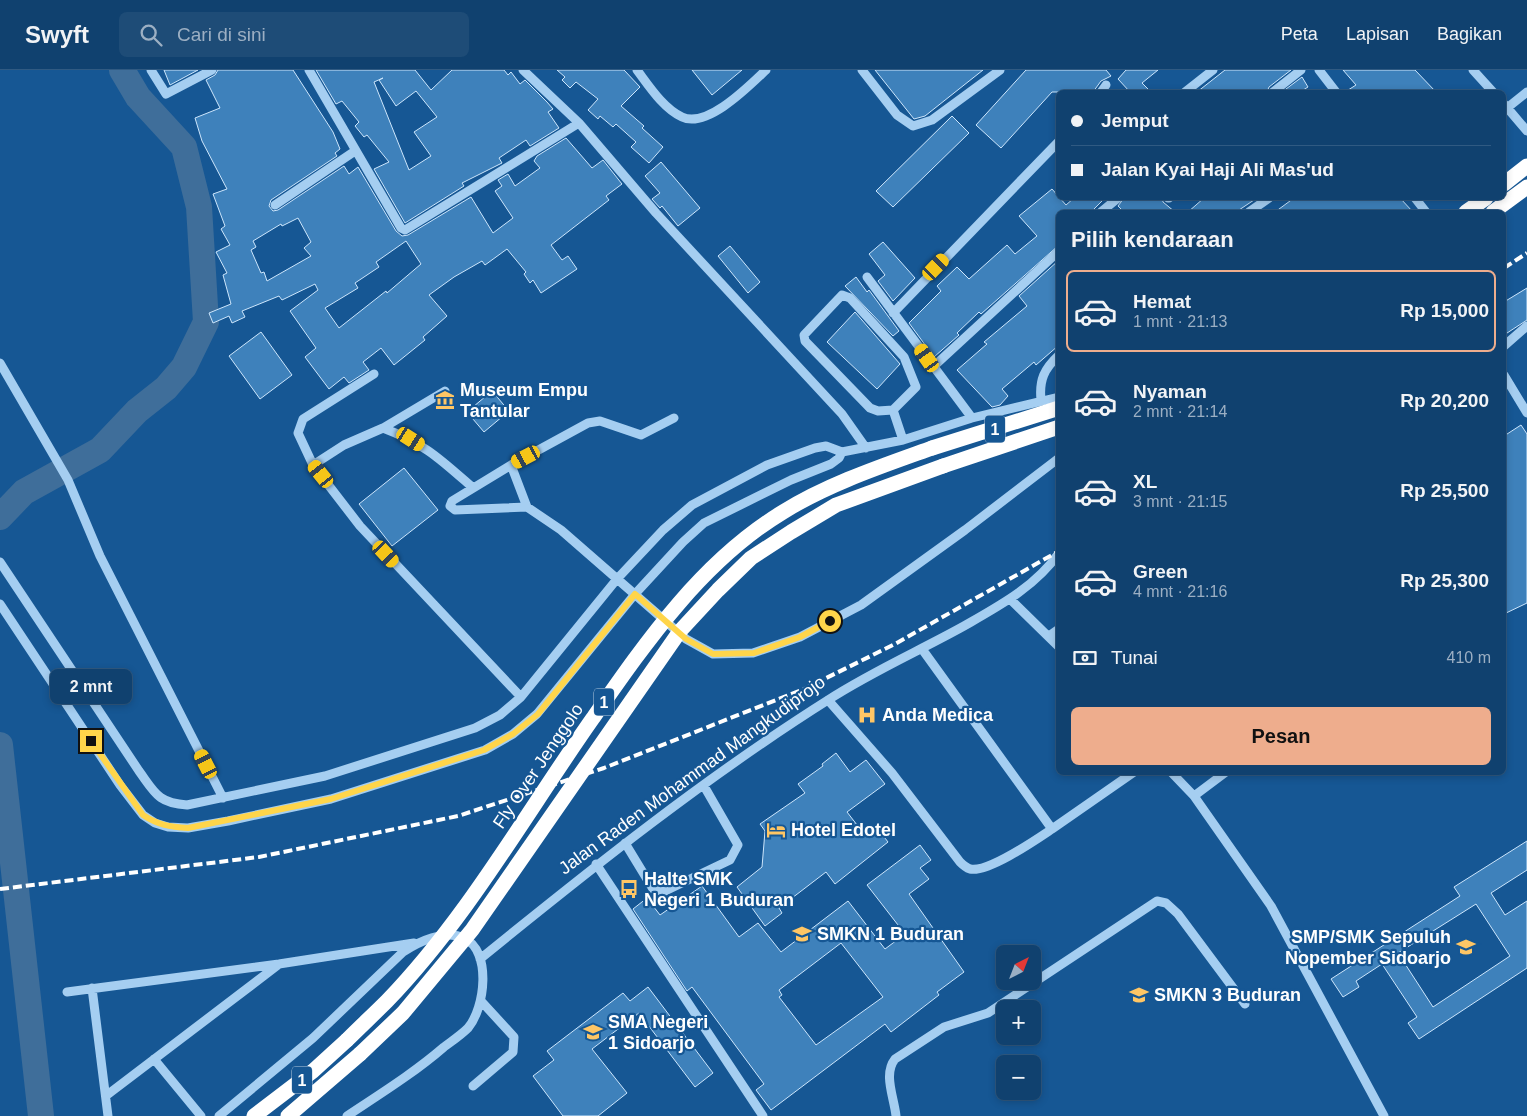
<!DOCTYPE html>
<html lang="id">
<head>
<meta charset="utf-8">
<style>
  body { margin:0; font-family:Arial,sans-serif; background:#1e4c77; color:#f1f3f6; height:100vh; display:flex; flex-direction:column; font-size:19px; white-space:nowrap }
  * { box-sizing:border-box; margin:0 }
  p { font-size:16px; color:#9cafc3 }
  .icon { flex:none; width:28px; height:28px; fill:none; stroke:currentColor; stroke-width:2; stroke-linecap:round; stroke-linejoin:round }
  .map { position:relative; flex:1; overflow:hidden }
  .details { position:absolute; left:1056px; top:140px; width:450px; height:565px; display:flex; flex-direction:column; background:#10416f; border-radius:8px; box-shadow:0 2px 8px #0003,0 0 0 1px #305a82 }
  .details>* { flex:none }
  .top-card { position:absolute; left:1056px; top:20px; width:450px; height:110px; border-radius:8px; box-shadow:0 2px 8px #0003,0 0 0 1px #305a82; display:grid; align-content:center; height:110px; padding:0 15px; background:#10416f }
  .needle { width:32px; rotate:42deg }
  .tools { position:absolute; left:996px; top:875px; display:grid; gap:10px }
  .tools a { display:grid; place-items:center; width:45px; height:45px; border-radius:8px; background:#10416f; box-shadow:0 2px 8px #0003,0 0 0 1px #305a82; font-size:25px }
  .end { position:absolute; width:22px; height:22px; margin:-11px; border:6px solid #ffd54a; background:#111; box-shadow:0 0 0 2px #111 }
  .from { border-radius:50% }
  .bubble { position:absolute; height:35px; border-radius:8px; background:#10416f; box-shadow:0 2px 8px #0003,0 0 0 1px #305a82; font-size:16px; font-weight:700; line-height:35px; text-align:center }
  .car { position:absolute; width:15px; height:30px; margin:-15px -8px; border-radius:6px; box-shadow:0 0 4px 1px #0007; background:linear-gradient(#f5c518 24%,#345 0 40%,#f5c518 0 76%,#345 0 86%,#f5c518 0) }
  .top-card b { display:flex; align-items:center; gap:18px; height:48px; font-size:19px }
  .top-card b+b { border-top:1px solid #305a82 }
  .top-card i { width:12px; height:12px; background:#f1f3f6 }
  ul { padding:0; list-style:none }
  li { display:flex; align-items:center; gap:15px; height:82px; margin:0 10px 8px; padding:0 5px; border:2px solid transparent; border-radius:8px }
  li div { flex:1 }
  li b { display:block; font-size:19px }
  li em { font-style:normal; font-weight:700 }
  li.active { border-color:#eead8d }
  li>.icon { width:45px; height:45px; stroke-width:1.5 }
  h2 { padding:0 15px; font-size:22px; line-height:60px }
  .pay { display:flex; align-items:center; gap:12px; height:55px; padding:0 15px; font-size:19px }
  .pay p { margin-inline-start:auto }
  .button { display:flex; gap:10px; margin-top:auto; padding:10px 15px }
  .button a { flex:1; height:58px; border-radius:8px; background:#eead8d; color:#111; font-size:20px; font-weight:700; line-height:58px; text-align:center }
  header { display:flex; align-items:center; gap:30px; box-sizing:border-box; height:70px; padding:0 25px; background:#10416f; border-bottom:1px solid #305a82 }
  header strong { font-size:24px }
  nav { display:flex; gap:28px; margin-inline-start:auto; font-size:18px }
  .search { width:350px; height:45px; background:#1e4c77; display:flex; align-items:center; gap:12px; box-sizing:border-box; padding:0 18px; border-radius:8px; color:#9cafc3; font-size:19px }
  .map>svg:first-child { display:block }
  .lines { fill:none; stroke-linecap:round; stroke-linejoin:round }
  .river { stroke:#3f6e9a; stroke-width:26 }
  .building { fill:#3e81bb; stroke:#cde6fc; fill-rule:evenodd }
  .minor { stroke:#a5cef1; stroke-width:9 }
  .highway { stroke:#fff; stroke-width:15 }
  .rail { stroke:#fff; stroke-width:4; stroke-dasharray:9 4; stroke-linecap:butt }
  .highway-bridge { stroke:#fff; stroke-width:15 }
  .route { stroke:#ffd54a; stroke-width:6 }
  .labels { text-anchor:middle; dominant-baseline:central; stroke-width:4.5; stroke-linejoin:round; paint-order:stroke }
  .shield { fill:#165794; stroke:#b9cddf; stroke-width:1 }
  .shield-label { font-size:16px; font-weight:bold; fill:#fff }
  .poi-label { font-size:18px; font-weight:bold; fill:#fff; stroke:#165794; text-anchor:start }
  .street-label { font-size:18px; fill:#fff; stroke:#165794 }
</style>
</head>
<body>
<header>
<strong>Swyft</strong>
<div class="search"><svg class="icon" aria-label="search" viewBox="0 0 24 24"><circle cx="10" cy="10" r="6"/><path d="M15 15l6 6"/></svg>Cari di sini</div>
<nav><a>Peta</a><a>Lapisan</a><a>Bagikan</a></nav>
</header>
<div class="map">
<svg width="1527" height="1046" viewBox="0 0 1527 1046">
  <rect width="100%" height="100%" fill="#165794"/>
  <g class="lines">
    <path class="river" d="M0,447L24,422L100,380L137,341L166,318L184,297L206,252L199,137L184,77L138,27L122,0
      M0,675L41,1046"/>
  </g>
  <path class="building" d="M164,0H198L170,15Z
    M218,0H293L333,62L340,79L335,83L337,86L271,130L269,136L273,141L278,140L344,96L349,104L358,97L396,161L402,166L408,165L471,127L493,163L513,148L495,121L502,116L498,110L508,104L515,116L540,98L534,91L537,86L566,68L592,98L603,90L622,114L606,126L609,130L551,175L562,190L568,186L577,199L541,223L533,210L530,213L524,204L526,202L507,179L485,195L482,191L454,207L429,225L447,246L423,267L425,270L394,295L381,278L363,292L369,300L349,313L344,307L329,319L305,287L316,278L290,241L318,220L315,214L282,230L279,226L242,241L245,247L232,253L229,246L213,253L209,243L231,234L223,205L227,203L216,182L230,175L221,159L225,156L213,124L227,119L202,71L195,48L220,38L206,10L215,5ZM298,148L311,172L304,178L311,186L267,211L264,202L261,203L251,180L256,177L253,171L281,154L282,156ZM406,171L421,194L387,223L386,221L339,258L325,238L358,218L355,213L379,197L376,192Z
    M316,0H415L431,20L452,0H504L508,5L511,2L520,14L525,10L547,32L553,39L548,42L559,58L530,76L526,70L499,88L502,93L462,113L464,116L405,153L374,99L389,92L367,65L364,67L355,56L359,52L342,31L336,34ZM383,8L379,10L396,36L416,21L437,47L414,62L431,86L409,100L374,12Z
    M557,0H624L640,17L621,36L644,56L642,58L663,77L649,93L631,77L636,72L616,54L613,57L600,46L598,49L588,40L598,29L576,12L570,18L562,10L565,7Z
    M692,0H742L712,25Z
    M875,0H983L925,46L914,49Z
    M1026,0H1106L1111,6L1101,11L1093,22H1052L1001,78L976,55Z
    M1126,0H1158L1142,13L1151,22H1130L1118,9Z
    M1225,0H1291L1269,17L1267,22H1197Z
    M1343,0H1415L1436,22H1345L1356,15Z
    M1302,7L1308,17L1300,22H1282Z
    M952,46L969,63L893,137L876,121Z
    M661,92L700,138L678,156L662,136L660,138L652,129L660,123L645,106Z
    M1052,119L1066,135L1074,128H1105L1091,142H1059V175L981,244L979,242L957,263L959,265L934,287L909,253L941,221L937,216L957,197L969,209L1007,175L1015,184L1037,166L1019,146Z
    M1124,128H1162L1163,132L1175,142H1124L1118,136Z
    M1204,128H1257L1236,142H1188Z
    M1294,128H1400L1413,142H1275Z
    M883,172L915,208L893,231L878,211L885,205L869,184Z
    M730,176L760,212L748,223L718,186Z
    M1059,190V275L1036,295L1034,292L1002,319L1008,326L1000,335L992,337L957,300L987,274L984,272L1027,236L1019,226Z
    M856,207L867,222L869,220L899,261L893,266L845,216Z
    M1527,218V250L1504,265V232Z
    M855,242L900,294L877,319L827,272Z
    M261,262L292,305L260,329L229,286Z
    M492,321L509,341L484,362L467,342Z
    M1521,355L1527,364V533L1504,544V366Z
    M404,398L438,440L392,476L359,434Z
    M836,683L850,702L866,690L885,714L847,742L864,764L875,755L888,772L835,814L826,802L779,838L782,843L765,856L737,817L762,797L765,761L760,754L805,723L798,714L823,696L822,694Z
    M1527,771V800L1491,823L1505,845L1527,831V898L1419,969L1408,953L1417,947L1382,894L1356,911L1359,917L1343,927L1331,909L1460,826L1454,817ZM1476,834L1510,886L1433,937L1398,883Z
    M920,775L931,790L920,798L929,809L909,824L964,902L937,922L939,925L891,962L885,954L771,1040L756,1020L764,1014L692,917L687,921L633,839L647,828L660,845L702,816L739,867L758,853L781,882L848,831L885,879L905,864L867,815ZM841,873L883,927L816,975L779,927L782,925L779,920Z
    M648,917L713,1003L695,1017L639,943L592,979L627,1023L598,1046H563L533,1006L554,990L547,981L623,923L630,931Z"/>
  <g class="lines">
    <path class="minor" d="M151,0L166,24L212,0
      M309,0L401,158L405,160L579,53
      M523,0L579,53L656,143L842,344L866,378
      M637,0C649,16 663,38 682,47C707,59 749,16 766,0
      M862,0L897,45L913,56L932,50L1000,0
      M1319,0L1336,22
      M1473,0L1493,22
      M1101,22L1106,15
      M1185,22L1213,0
      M1273,22L1301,0
      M1504,34L1527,61
      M1507,38L1527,22
      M1168,128H1169
      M1415,128L1426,142
      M275,135L355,81
      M1101,142L1118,128
      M1249,142L1269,128
      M867,207L972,348
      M893,243L1059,71
      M1504,276L1527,256
      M0,293L68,410L100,486L223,728
      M933,297L1059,181
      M1504,305L1527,343
      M445,321L383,358L344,375L313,395L360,456L521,627
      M1041,330C1039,310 1044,299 1059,285
      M893,340L916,317L904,287L850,228L842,225L804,265L805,271L870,338L878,341L893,340L903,370
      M674,348L641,365L600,351L588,353L511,395L452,431L450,436L455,440L527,437L561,460L686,569L713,584L753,583L800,567L861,535L965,460L1059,388
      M383,358C425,374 439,388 472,417
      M313,395L298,363L303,349L374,304
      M511,395L527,437
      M0,492L139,701C155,723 158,733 187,735L325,706L475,658L500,645L521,627L617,509L663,460L692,435L767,395L815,378L826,376L842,382
      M1011,530L1059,577
      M0,534L120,715L143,745L155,753L168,757L188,758L228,751L331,729L485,680L513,664L537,644L635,524L683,472L704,453L791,410L831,394L839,388L842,382L903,370L972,348L1059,327
      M1049,566L1059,559
      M828,630L892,703L960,792C963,795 967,798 970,799C988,803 1037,769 1052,759L922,579
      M1171,702L1194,726L1271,836L1384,1046
      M1194,726L1226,702
      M1052,759L1134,702
      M625,773L653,819L663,822L730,790L738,775L704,716
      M596,794L763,1046
      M480,889C592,798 706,707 828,630C871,602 919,581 964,556C999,536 1035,517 1059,483
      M92,918L108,1046
      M67,922L279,894L414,873
      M154,989L201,1046
      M473,1016L513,982L514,967L481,931
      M107,1025L278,895
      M219,1046L313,968L403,882C418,872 445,859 464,868C492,881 485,938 468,958C461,965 452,971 444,977C414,1003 380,1024 347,1046
      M896,1046C894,1027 883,1004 895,989L944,957L988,943L1157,831L1166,833L1178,844L1245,934"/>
    <path class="highway" d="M1504,114L1527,96
      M1466,142L1486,128
      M1493,142L1527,117
      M932,378L1059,338
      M943,396L1059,357
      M254,1046L313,1001L347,970
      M288,1046L360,984"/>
    <path class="rail" d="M1504,198L1527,183
      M0,819L259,787L458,746L604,698L804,619L895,574L1059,481"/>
    <path class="highway-bridge" d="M347,970C360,957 374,944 387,931C468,847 526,743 593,648C646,572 702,491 783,442C828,414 882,396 932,378
      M360,984L403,943L472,860L680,561L718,520L751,488L791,462L836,435L943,396"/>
  </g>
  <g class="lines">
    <path class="route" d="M91,671L143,745C158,755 170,757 188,758L331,729L484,680L513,664L538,644L635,524L686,569L713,584L754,583L800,567L830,551"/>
  </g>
  <defs>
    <g id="museum-bare" transform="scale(1.5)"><path d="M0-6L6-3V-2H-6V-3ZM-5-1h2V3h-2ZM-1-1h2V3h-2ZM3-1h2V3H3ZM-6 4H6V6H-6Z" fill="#ffc665" stroke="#165794" stroke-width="2.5" paint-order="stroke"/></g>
    <g id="hospital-bare" transform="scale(1.5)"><path d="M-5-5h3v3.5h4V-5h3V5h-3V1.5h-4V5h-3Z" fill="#ffc665" stroke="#165794" stroke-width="2.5" paint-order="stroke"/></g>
    <g id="hotel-bare" transform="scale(1.5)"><path d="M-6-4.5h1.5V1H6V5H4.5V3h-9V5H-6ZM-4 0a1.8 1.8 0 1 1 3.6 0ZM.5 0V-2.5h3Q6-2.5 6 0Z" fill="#ffc665" stroke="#165794" stroke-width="2.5" paint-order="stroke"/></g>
    <g id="bus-bare" transform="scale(1.5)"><path d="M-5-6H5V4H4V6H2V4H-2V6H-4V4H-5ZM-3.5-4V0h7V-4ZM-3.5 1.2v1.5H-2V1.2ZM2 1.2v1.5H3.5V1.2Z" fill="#ffc665" stroke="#165794" stroke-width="2.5" paint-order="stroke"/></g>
    <g id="school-bare" transform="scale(1.5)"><path d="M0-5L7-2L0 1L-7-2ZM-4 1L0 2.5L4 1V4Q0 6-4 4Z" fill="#ffc665" stroke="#165794" stroke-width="2.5" paint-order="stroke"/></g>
  </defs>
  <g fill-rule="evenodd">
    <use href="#museum-bare" x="445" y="330"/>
    <use href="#hospital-bare" x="867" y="645"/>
    <use href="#hotel-bare" x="776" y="760"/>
    <use href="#bus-bare" x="629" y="819"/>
    <use href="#school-bare" x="802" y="864"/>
    <use href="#school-bare" x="1466" y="877"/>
    <use href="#school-bare" x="1139" y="925"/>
    <use href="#school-bare" x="593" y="962"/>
  </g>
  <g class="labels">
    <g class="shield">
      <rect x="985" y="345.5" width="20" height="27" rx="4"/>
      <rect x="594" y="618.5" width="20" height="27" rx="4"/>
      <rect x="292" y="996.5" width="20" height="27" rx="4"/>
    </g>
    <g class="shield-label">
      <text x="995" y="359">1</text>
      <text x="604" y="632">1</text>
      <text x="302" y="1010">1</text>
    </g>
    <g class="poi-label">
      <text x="460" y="320">Museum Empu<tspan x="460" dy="21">Tantular</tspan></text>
      <text x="882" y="645">Anda Medica</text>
      <text x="791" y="760">Hotel Edotel</text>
      <text x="644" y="809">Halte SMK<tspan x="644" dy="21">Negeri 1 Buduran</tspan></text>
      <text x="817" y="864">SMKN 1 Buduran</text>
      <text x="1451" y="867" text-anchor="end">SMP/SMK Sepuluh<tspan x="1451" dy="21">Nopember Sidoarjo</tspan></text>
      <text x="1154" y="925">SMKN 3 Buduran</text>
      <text x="608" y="952">SMA Negeri<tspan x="608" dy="21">1 Sidoarjo</tspan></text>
    </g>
    <g class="street-label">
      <text transform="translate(538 696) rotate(-56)">Fly Over Jenggolo</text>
      <text transform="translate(692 705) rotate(-36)">Jalan Raden Mohammad Mangkudiprojo</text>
    </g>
  </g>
</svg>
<div class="tools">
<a><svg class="needle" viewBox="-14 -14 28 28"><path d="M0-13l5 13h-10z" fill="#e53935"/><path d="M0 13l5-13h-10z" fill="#9cafc3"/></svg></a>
<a>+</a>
<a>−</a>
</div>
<i class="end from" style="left:830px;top:551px"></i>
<i class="end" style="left:91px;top:671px"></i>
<div class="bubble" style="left:50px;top:599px;width:82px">2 mnt</div>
<i class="car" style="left:936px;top:197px;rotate:44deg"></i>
<i class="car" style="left:927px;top:288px;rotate:325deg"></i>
<i class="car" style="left:411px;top:369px;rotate:122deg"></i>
<i class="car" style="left:526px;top:387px;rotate:242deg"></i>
<i class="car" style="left:321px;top:404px;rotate:321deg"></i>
<i class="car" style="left:386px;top:484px;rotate:137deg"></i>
<i class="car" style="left:206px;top:694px;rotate:333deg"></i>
<div class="top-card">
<b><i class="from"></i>Jemput</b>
<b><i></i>Jalan Kyai Haji Ali Mas'ud</b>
</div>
<section class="details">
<h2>Pilih kendaraan</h2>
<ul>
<li class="active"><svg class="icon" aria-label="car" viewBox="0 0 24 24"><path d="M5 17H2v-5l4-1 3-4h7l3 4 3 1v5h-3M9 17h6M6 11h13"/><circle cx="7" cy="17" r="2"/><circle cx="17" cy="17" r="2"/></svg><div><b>Hemat</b><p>1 mnt · 21:13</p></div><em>Rp 15,000</em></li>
<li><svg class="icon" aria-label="car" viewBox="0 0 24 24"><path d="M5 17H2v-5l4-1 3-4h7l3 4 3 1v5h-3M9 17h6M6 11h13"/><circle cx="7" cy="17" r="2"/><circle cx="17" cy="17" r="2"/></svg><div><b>Nyaman</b><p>2 mnt · 21:14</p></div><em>Rp 20,200</em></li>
<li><svg class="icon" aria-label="car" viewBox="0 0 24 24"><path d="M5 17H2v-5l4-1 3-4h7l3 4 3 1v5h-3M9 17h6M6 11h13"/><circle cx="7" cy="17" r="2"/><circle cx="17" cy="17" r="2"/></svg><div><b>XL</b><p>3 mnt · 21:15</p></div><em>Rp 25,500</em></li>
<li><svg class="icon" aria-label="car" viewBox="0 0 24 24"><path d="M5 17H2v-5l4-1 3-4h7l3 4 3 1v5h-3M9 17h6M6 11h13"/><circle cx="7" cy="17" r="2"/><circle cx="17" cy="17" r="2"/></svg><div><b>Green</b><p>4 mnt · 21:16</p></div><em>Rp 25,300</em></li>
</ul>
<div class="pay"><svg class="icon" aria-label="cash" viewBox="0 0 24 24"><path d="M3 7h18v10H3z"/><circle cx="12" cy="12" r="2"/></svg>Tunai<p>410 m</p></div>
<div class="button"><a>Pesan</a></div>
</section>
</div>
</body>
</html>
